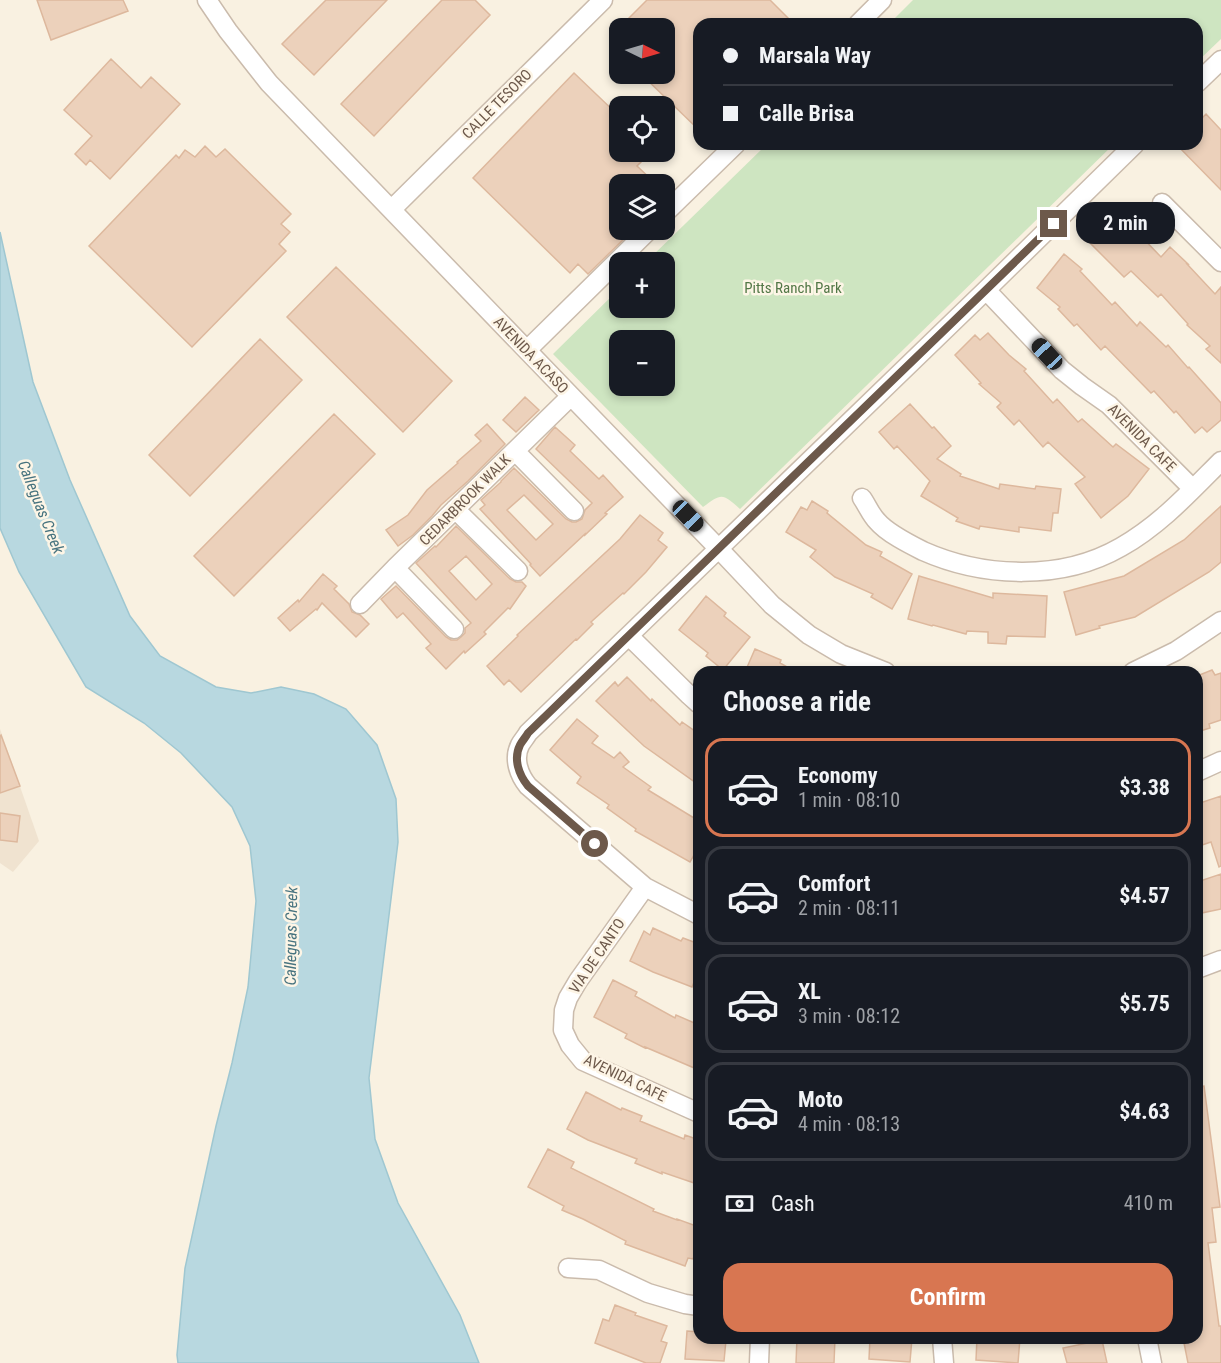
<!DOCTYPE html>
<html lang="en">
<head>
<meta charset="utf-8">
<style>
  body { margin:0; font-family:"Roboto Condensed",sans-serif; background:#20242c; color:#f1f3f6; height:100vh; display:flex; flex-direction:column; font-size:22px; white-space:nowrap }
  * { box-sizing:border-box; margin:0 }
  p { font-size:20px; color:#9ea1a6 }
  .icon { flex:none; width:33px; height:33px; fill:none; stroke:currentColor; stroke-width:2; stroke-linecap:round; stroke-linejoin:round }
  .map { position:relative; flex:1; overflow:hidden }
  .drawer { position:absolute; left:693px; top:666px; width:510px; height:678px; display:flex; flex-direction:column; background:#171b24; border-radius:18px; box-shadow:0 3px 9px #0003 }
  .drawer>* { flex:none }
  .top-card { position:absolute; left:693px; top:18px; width:510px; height:132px; border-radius:18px; box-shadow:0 3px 9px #0003; display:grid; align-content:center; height:132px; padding:0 30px; background:#171b24 }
  .needle { width:39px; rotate:95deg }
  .fabs { position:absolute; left:609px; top:18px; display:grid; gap:12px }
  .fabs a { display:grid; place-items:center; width:66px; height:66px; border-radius:12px; background:#171b24; box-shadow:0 3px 9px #0003; font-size:30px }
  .end { position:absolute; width:27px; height:27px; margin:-14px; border:8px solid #6d594b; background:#fff; box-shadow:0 0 0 3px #fff }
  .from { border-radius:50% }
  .bubble { position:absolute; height:42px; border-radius:18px; background:#171b24; box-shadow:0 3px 9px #0003; font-size:20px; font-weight:700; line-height:42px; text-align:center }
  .car { position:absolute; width:18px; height:36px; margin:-18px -9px; border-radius:8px; box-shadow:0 0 4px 2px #0007; background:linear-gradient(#222 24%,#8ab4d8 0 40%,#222 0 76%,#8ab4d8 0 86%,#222 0) }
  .top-card b { display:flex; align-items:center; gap:21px; height:57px; font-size:22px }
  .top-card b+b { border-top:2px solid #363941 }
  .top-card i { width:15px; height:15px; background:#f1f3f6 }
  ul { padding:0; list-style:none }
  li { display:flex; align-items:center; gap:18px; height:99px; margin:0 12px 9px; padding:0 18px; border:3px solid #363941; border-radius:18px }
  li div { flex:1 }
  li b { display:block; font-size:22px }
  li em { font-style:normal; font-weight:700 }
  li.current { border-color:#d87651 }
  li>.icon { width:54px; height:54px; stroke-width:1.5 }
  h2 { padding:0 30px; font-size:27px; line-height:72px }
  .pay { display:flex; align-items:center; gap:15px; height:66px; padding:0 30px; font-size:22px }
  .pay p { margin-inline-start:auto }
  .action { display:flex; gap:12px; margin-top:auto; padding:12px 30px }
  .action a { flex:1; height:69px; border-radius:18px; background:#d87651; color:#fff; font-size:24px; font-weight:700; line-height:69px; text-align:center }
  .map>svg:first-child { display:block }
  .residential { fill:#f0e3d0 }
  .green { fill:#cee5c1; fill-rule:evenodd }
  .water { fill:#b8d8e0; stroke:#9fc7d1; stroke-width:1.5 }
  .building { fill:#ecd1bb; stroke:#ddb89d; stroke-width:1.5; fill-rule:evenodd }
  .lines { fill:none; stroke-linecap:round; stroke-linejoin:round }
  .minor-casing { stroke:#cabbac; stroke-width:21 }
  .minor { stroke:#fff; stroke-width:18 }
  .route { stroke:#6d594b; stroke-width:8 }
  .labels { text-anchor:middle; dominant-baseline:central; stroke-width:5; stroke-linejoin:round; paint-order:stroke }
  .street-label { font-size:15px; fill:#6d594b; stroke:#fdf5e6 }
  .park-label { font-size:15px; fill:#537847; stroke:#fdf5e6 }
  .water-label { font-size:16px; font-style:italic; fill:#47737f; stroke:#fdf5e6 }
</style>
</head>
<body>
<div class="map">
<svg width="1221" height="1363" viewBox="0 0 1221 1363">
  <rect width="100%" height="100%" fill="#f9f1e1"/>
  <path class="residential" d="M0,729L39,841L13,872L0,863Z"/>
  <path class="green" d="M913,0H1221V39L1197,62V24H889Z
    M767,144H1114L740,509C722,493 722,493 703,507L553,354L619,289L620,308H664V262H646ZM620,340H664V386H620Z"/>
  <path class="water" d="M0,232L33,382L70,480L130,616L160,656L216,687L251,693L281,687L314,694L346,709L377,745L396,799L398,842L369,1078L375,1139L398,1203L460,1315L479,1363H178L177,1355L185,1268L216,1126L232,1063L248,987L256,901L250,846L232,807L181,753L144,723L86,687L19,572L0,528Z"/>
  <path class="building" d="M37,0H123L128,11L51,40Z
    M326,0H387L314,75L282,44Z
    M442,0H475L490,15L374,136L341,104Z
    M647,0H770L794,24H699V130L641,74H664V28H619Z
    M111,59L141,88L151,77L180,104L110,179L90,160L86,165L75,154L92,136L64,110Z
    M574,73L620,117V152H651L637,166L656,184H620V230H633L588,274L578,264L570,273L473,178Z
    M1206,114L1221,130V190L1176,144H1197V123Z
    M205,146L216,157L225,149L291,214L281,224L290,232L279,244L286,251L192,347L89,246L176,155L179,158L185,150L195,157Z
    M1111,207L1135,233L1137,232L1161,257L1170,247L1188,264H1187L1215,294L1221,287V363L1206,349L1210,346L1187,325L1188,324L1161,294L1158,297L1131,271L1124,277L1082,235Z
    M1064,254L1082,269L1080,271L1112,305L1115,302L1137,326L1140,322L1166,347L1168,345L1188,368L1189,367L1221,403V420L1207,432L1202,427L1195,433L1176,411L1174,413L1154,391L1151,393L1105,346L1101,350L1077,324L1074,326L1058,309L1060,307L1037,288Z
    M336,267L452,381L403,432L287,317Z
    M988,333L1009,355L1026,369L1024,371L1053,403L1057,399L1078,422L1082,419L1113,447L1116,444L1149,469L1128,496L1101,518L1075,484L1085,477L1048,442L1043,447L1019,420L1014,425L997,407L1001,403L979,384L981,383L955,355L975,335L980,340Z
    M260,339L302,380L190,496L149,455Z
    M525,397L539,410L516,432L503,420Z
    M910,404L932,428L934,427L951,446L937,459L961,474L960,476L999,489L1000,484L1035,489L1036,486L1061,489L1058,513H1053L1051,531L1019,527V532L980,526L979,529L956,521L958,518L921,496L930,481L897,446L894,449L879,432Z
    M334,414L375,454L234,596L194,556Z
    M487,424L505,444L468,481L441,505L432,516L413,535L398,546L386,530L408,515L427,490L458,463L457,462L481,441L475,435Z
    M555,427L575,445L570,451L599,479L603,475L623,497L605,513L607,514L585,535V534L540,576L530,565L531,564L480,509L485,505L481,500L501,482V481L514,468L566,519L572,522H576L582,519L585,510L592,503L536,449ZM524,495L553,524L536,540L507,510Z
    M812,501L828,511L827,513L866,545L882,552L880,556L912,574L892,609L871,597L873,594L835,577L810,557L816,550L786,532L801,507L807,510Z
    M1221,506V562L1209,572L1135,617L1099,626L1100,628L1076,635L1064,592L1124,576L1184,540Z
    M640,515L663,533L658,540L667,547L646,572L624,594L623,593L591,622L593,624L577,640L576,639L521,692L509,680L504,685L487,666L518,636L517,635L620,539Z
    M456,526L510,579L516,582H522L526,586L510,609L508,608L484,632L486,634L465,653L464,651L446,669L426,648L431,644L403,613L397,618L381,599L396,586L446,637L451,640H457L461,637L465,633V628L471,623L416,563L435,546L436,547ZM466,556L492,584L476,600L449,571Z
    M323,574L337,586L334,589L349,604L352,612L360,615L369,624L356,637L322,603L317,610L316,609L290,631L278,618L298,600L299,602Z
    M919,576L993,598V593L1047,596L1045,637L1007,636L1006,644L988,643V632L967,631L966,634L933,625L932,626L908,619Z
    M706,596L726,613L724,616L750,637L723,670L706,656L708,653L679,630Z
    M755,649L781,660L780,663L796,672H745Z
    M1212,670L1215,675L1221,673V720L1209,724L1210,728L1197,732V676Z
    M627,677L651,701L652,699L680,725L682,722L699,734V785L644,746L596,701L615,682L618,686Z
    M577,719L598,736L592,743L614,758L620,752L629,762L623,767L651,787L648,790L699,821V846L690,862L635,831L636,829L607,808L609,805L577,783L581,777L550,750Z
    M1,735L20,786L0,793V736Z
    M1221,796V866L1219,867L1211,842L1199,846L1197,839V804Z
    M0,813L20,816L17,842L0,840Z
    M1221,874V909L1197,914V882Z
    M653,928L681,941L683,938L699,944V970L692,987L653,972L630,961L644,931L650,935Z
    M613,980L637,992L635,996L675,1018L676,1015L699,1025V1070L645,1047V1048L625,1038L627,1034L594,1017Z
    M1204,1086L1220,1207L1212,1208L1216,1242L1208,1243L1219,1326H1221V1363H1188L1183,1338H1197V1087Z
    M586,1092L621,1110L622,1108L642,1116L640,1121L684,1139L685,1135L699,1140V1177L697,1184L662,1172V1174L635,1163L637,1159L588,1140L567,1129Z
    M548,1149L574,1162L571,1168L654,1209L653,1211L677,1220V1219L699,1227V1242L693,1259L688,1258L685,1266L625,1244L626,1241L583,1219L562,1210L564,1206L528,1187Z
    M615,1305L636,1313L635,1315L667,1326L661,1341L667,1343L660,1363H646L595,1343L603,1319L609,1321Z
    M687,1331L699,1332V1338H718V1340H726L724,1361L685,1359Z
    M797,1338H835L834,1363H796Z
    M870,1338H912L910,1362L869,1359Z
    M977,1338H1020L1018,1363L976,1360Z
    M1102,1340L1107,1363H1067L1063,1348Z"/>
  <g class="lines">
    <g class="minor-casing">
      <path id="minor" d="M207,0L228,31L269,83L571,396L719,549L772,605L809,635L841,654L886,672
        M858,24L882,0
        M1197,83L1221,60
        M1162,203L1221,262
        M392,209L603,0
        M664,214L736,144
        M986,290L1062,370L1082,386L1109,405L1193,489
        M527,350L649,230
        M515,451L574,511
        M862,498C867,505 871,515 877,521C887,533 909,544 923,551C984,578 1062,581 1121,547C1160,525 1190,492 1221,461
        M455,509L518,571
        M395,568L454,629
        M360,604L395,568L571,396
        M629,636L689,695L699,704
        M1133,672L1176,651L1221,621
        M1197,772L1221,761
        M645,887L578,981L568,998L564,1010L563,1030L570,1045L583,1061L699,1113
        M699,915L645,887L528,786C519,775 513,759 520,745C522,741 526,737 528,733L986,290L1135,144
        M1197,969L1221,960
        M568,1268L599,1270L648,1293L685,1304L699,1306
        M942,1338L944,1363
        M1147,1338L1152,1363
        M759,1363L760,1338"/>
    </g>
    <use href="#minor" class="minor"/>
  </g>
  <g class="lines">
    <path class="route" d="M595,844L528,786C519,775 513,759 520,745C522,741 526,737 528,733L1054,224"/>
  </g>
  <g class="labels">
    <g class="street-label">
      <text transform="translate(497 104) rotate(-45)">CALLE TESORO</text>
      <text transform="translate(531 355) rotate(46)">AVENIDA ACASO</text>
      <text transform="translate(1142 438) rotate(45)">AVENIDA CAFE</text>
      <text transform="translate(465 500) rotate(-45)">CEDARBROOK WALK</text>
      <text transform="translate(597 956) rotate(-56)">VIA DE CANTO</text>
      <text transform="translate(625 1078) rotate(26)">AVENIDA CAFE</text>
    </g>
    <g class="park-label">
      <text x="793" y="288">Pitts Ranch Park</text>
    </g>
    <g class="water-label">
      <text transform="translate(41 507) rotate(68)">Calleguas Creek</text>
      <text transform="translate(291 936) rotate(-89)">Calleguas Creek</text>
    </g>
  </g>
</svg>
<div class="fabs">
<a><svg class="needle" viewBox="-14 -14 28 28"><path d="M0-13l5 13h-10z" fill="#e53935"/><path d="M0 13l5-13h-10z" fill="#9ea1a6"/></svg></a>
<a><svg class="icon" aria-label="locate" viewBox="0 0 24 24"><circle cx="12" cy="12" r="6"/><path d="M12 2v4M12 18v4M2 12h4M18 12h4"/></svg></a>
<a><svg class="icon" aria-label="layers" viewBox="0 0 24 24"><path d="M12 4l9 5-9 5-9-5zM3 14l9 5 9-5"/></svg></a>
<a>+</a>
<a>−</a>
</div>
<i class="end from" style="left:595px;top:844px"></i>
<i class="end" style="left:1054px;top:224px"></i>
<div class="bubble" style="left:1076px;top:202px;width:99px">2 min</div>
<i class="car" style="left:1047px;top:354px;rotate:317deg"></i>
<i class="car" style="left:688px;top:516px;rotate:136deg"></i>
<div class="top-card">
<b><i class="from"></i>Marsala Way</b>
<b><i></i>Calle Brisa</b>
</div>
<section class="drawer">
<h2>Choose a ride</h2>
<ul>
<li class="current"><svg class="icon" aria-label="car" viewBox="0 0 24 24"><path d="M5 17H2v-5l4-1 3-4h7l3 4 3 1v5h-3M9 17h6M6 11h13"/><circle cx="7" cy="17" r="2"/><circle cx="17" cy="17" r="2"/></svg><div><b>Economy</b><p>1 min · 08:10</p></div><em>$3.38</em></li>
<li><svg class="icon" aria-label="car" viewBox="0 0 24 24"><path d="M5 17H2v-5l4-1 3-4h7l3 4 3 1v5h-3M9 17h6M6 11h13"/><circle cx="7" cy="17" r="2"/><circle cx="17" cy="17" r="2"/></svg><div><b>Comfort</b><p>2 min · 08:11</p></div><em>$4.57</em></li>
<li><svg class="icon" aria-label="car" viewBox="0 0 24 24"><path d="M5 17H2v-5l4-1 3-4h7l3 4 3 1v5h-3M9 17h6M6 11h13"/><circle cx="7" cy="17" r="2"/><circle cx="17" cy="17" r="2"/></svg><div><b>XL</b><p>3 min · 08:12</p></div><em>$5.75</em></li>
<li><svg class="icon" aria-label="car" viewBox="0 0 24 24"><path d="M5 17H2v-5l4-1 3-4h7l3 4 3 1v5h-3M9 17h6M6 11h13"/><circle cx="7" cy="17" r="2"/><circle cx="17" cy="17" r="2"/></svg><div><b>Moto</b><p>4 min · 08:13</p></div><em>$4.63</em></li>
</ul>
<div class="pay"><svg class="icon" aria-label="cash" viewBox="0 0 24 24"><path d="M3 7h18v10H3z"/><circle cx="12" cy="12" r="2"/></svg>Cash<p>410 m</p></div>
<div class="action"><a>Confirm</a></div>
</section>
</div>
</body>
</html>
